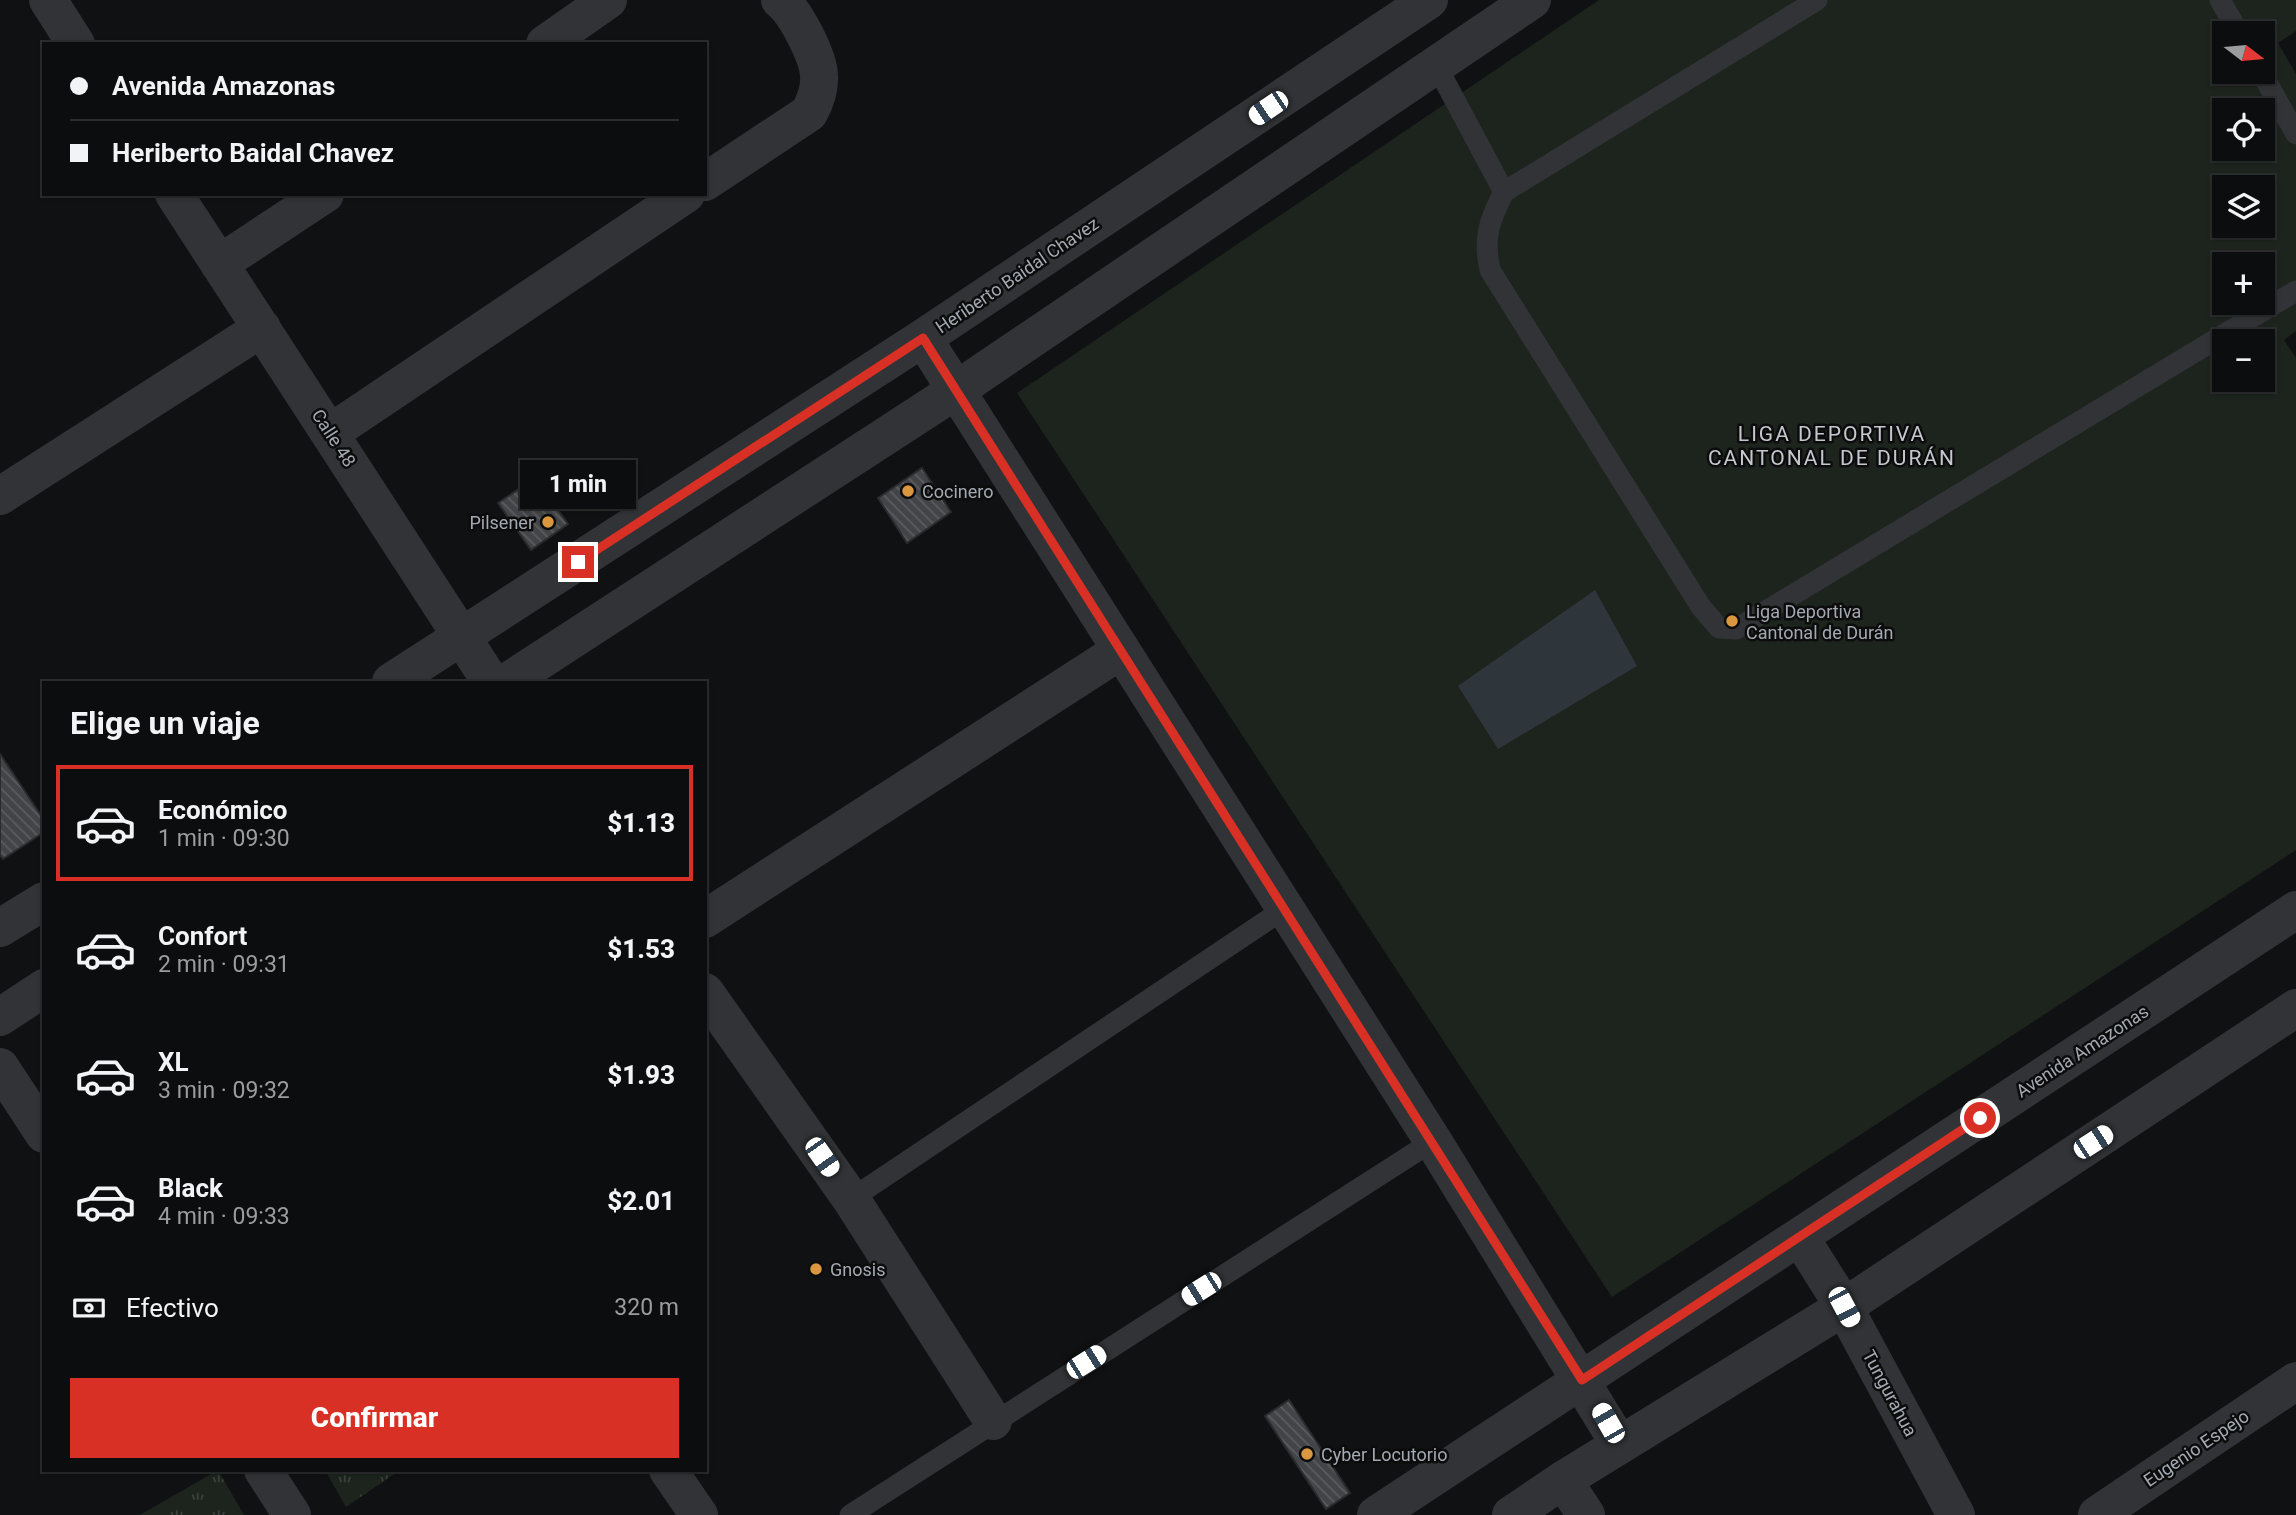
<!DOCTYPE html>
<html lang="es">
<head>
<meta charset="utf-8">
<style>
  body { margin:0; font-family:Roboto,sans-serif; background:#1a1b1c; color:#f1f3f6; height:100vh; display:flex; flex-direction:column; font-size:26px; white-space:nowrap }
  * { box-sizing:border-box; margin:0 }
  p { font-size:23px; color:#9a9c9e }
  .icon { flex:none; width:38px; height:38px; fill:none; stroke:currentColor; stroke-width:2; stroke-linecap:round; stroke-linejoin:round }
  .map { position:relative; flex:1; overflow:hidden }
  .panel { position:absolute; left:42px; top:681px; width:665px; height:791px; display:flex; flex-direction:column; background:#0c0d0e; border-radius:0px; box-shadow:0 2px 5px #0004,0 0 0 2px #2c2d2e }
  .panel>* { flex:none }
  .guide { position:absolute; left:42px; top:42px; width:665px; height:154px; border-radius:0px; box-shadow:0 2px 5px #0004,0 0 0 2px #2c2d2e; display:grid; align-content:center; height:154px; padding:0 28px; background:#0c0d0e }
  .needle { width:46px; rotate:106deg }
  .tools { position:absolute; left:2212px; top:21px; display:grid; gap:14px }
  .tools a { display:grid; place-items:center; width:63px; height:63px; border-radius:0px; background:#0c0d0e; box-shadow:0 2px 5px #0004,0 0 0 2px #2c2d2e; font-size:35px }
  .end { position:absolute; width:32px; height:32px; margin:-16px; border:9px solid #d93025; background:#fff; box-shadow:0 0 0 4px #fff }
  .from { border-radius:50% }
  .bubble { position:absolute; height:49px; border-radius:0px; background:#0c0d0e; box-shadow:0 2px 5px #0004,0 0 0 2px #2c2d2e; font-size:23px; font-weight:800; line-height:49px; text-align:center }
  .car { position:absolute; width:21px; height:42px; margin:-21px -10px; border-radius:9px; box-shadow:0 0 5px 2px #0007; background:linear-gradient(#fff 24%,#345 0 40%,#fff 0 76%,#345 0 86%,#fff 0) }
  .guide b { display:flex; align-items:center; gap:24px; height:66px; font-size:26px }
  .guide b+b { border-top:2px solid #2c2d2e }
  .guide i { width:18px; height:18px; background:#f1f3f6 }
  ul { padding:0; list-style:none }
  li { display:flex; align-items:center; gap:21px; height:116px; margin:0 14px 10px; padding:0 14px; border:4px solid transparent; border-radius:0px }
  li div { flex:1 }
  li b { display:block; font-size:26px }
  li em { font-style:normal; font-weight:800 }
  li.active { border-color:#d93025 }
  li>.icon { width:63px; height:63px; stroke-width:1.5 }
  h2 { padding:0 28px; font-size:32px; line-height:84px }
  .pay { display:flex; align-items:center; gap:18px; height:77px; padding:0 28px; font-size:26px }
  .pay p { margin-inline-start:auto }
  .primary-button { display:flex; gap:14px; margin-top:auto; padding:14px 28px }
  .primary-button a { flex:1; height:80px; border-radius:0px; background:#d93025; color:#fff; font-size:28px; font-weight:800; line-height:80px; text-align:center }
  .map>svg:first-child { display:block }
  .park { fill:url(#park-tufts) }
  .garden { fill:#1d241e; fill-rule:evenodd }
  .water { fill:#2e363b }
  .building { fill:url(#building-back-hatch); stroke:#2b2b2d; stroke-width:2 }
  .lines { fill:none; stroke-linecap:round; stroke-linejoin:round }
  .service { stroke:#323336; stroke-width:21 }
  .minor { stroke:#323336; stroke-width:38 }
  .tertiary { stroke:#323336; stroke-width:38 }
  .route { stroke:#d93025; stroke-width:9 }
  .poi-dot { fill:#db973f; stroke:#0c0c0d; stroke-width:2.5 }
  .labels { text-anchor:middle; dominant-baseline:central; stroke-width:5; stroke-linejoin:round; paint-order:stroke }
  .street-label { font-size:18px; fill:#a3a9b1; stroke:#0c0c0d }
  .poi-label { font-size:18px; fill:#a3a9b1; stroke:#0c0c0d; text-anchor:start }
  .quarter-label { font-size:21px; letter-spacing:2px; fill:#c4c7cd; stroke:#0c0c0d }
</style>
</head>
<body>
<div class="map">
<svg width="2296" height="1515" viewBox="0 0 2296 1515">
  <defs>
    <pattern id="park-tufts" width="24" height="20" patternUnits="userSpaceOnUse" patternTransform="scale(1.75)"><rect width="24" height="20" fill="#1d241e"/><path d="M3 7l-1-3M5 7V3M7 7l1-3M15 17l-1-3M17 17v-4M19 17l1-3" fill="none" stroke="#3b413c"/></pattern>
    <pattern id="building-back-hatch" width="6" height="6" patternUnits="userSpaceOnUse" patternTransform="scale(1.75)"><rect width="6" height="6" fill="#424447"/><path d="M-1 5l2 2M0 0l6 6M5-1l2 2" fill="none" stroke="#5a5c5f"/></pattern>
  </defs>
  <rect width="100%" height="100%" fill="#101112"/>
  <path class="park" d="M218,1470L244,1515H140Z
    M325,1470H400L346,1507Z"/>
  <path class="garden" d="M1599,0H2296V31L2278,43L2296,74V331L2284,340L2296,358V850L1612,1297L1017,393ZM2224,33H2263V72H2224ZM2224,110H2263V149H2224ZM2224,187H2263V226H2224ZM2224,264H2263V303H2224ZM2224,341H2263V380H2224Z"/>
  <path class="water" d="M1595,590L1637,666L1498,749L1458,686Z"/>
  <path class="building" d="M922,468L951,512L907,543L878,498Z
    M535,478L568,524L531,550L498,503Z
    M0,754L44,820V832L3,859L0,855Z
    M1289,1400L1350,1493L1326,1509L1265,1416Z"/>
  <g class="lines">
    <path class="service" d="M1817,0L1504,192C1489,220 1483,239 1490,270L1701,607L1719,628L1736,629L2296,291
      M2220,0L2239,33
      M1436,65L1504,192
      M2261,72L2296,134
      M851,1199L1284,909
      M850,1515L1433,1141"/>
    <path class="minor" d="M48,0L76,44
      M545,44L608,0
      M705,182L809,113C815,102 820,88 819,75C818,56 795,11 780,0
      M174,194L491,682
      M219,264L325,194
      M923,338L1433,1141L1620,1445
      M330,433L686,194
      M0,496L262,328
      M391,682L923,338L1429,0
      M507,682L955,391L1532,0
      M705,919L1120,651
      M0,928L44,901
      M705,992L851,1199L993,1421
      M0,1017L44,988
      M0,1067L44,1134
      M1800,1237L1844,1307L1956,1515
      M263,1470L292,1515
      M668,1470L699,1515
      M1563,1480L1586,1515
      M2097,1515L2296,1381"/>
    <path class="tertiary" d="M1376,1515L2296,910
      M1511,1515L1563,1480L1844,1307L2296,1008"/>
  </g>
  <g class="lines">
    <path class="route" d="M578,562L923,338L1582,1380L1980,1118"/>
  </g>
  <g class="poi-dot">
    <circle cx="908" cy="491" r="7"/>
    <circle cx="548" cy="522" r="7"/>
    <circle cx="1732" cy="621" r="7"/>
    <circle cx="816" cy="1269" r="7"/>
    <circle cx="1307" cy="1454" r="7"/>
  </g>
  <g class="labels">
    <g class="street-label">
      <text transform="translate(1017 275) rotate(-34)">Heriberto Baidal Chavez</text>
      <text transform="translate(334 438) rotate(57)">Calle 48</text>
      <text transform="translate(2082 1051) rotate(-33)">Avenida Amazonas</text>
      <text transform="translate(1890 1393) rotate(62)">Tungurahua</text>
      <text transform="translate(2196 1448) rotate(-34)">Eugenio Espejo</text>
    </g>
    <g class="poi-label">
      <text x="922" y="491">Cocinero</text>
      <text x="534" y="522" text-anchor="end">Pilsener</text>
      <text x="1746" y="611">Liga Deportiva<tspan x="1746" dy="21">Cantonal de Durán</tspan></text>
      <text x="830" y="1269">Gnosis</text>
      <text x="1321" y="1454">Cyber Locutorio</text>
    </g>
    <g class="quarter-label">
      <text x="1832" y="434">LIGA DEPORTIVA<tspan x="1832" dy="24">CANTONAL DE DURÁN</tspan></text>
    </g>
  </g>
</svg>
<div class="tools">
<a><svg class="needle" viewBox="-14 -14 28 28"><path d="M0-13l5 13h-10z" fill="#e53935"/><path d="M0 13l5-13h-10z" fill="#9a9c9e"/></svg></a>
<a><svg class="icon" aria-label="locate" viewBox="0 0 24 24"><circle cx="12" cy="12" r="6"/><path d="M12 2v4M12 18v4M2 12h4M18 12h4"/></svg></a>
<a><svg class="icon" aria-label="layers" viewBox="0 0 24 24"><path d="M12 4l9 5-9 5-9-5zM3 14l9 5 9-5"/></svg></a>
<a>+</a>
<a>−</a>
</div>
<i class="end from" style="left:1980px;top:1118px"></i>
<i class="end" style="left:578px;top:562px"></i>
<div class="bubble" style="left:520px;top:460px;width:116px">1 min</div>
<i class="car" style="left:1268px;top:108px;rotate:236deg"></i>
<i class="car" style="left:2093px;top:1142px;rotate:57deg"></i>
<i class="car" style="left:822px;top:1157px;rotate:145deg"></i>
<i class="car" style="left:1201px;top:1289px;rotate:238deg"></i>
<i class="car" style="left:1844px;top:1307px;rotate:152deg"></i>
<i class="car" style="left:1086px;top:1362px;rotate:58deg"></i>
<i class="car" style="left:1608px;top:1423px;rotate:330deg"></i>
<div class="guide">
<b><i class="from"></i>Avenida Amazonas</b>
<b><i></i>Heriberto Baidal Chavez</b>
</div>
<section class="panel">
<h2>Elige un viaje</h2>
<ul>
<li class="active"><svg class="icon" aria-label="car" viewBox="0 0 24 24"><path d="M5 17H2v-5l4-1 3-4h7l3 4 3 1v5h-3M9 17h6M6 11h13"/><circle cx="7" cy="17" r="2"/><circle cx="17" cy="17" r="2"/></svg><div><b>Económico</b><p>1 min · 09:30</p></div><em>$1.13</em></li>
<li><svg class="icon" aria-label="car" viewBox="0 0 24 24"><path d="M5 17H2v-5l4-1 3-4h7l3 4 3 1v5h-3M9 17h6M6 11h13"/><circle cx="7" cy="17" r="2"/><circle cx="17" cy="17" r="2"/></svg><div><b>Confort</b><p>2 min · 09:31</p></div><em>$1.53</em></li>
<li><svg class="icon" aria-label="car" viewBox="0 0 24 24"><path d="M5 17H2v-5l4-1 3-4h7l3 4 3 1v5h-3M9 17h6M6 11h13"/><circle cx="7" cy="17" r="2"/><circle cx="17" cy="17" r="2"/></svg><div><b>XL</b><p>3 min · 09:32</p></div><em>$1.93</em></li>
<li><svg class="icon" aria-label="car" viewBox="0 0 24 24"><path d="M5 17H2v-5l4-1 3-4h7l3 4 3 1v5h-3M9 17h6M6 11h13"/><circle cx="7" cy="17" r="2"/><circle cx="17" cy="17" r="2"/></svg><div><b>Black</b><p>4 min · 09:33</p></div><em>$2.01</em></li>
</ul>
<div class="pay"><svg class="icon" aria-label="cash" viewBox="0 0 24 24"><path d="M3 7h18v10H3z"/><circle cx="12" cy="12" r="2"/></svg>Efectivo<p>320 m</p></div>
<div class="primary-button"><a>Confirmar</a></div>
</section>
</div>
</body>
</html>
